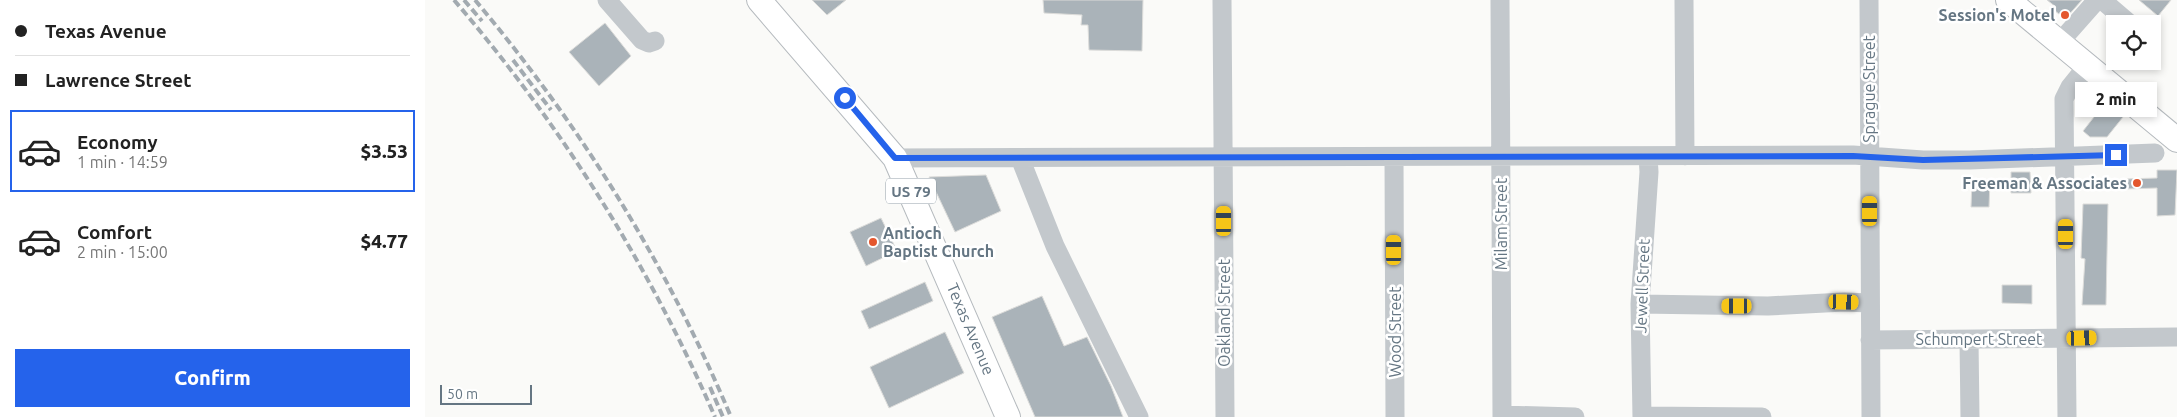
<!DOCTYPE html>
<html lang="en">
<head>
<meta charset="utf-8">
<style>
  body { margin:0; font-family:Ubuntu,sans-serif; background:#f6f6f6; color:#222; height:100vh; display:flex; flex-direction:column; font-size:19px; white-space:nowrap }
  * { box-sizing:border-box; margin:0 }
  p { font-size:16px; color:#767676 }
  .icon { flex:none; width:28px; height:28px; fill:none; stroke:currentColor; stroke-width:2; stroke-linecap:round; stroke-linejoin:round }
  .map { position:relative; flex:1; overflow:hidden }
  .side { display:flex; flex-direction:column; background:#fff; width:425px }
  .side>* { flex:none }
  .hud { display:grid; align-content:center; height:110px; padding:0 15px; background:#fff }
  .buttons { position:absolute; left:1681px; top:15px; display:grid; gap:10px }
  .buttons a { display:grid; place-items:center; width:55px; height:55px; border-radius:0px; background:#fff; box-shadow:0 2px 8px #0003; font-size:25px }
  .scale { position:absolute; left:15px; bottom:12px; width:92px; box-sizing:border-box; padding-left:5px; border:2px solid #657683; border-top:0; font-size:14px; line-height:18px; white-space:nowrap; color:#657683; -webkit-text-stroke:4px #fff; paint-order:stroke }
  .end { position:absolute; width:22px; height:22px; margin:-11px; border:6px solid #2563eb; background:#fff; box-shadow:0 0 0 2px #fff }
  .from { border-radius:50% }
  .bubble { position:absolute; height:35px; border-radius:0px; background:#fff; box-shadow:0 2px 8px #0003; font-size:16px; font-weight:800; line-height:35px; text-align:center }
  .car { position:absolute; width:15px; height:30px; margin:-15px -8px; border-radius:6px; box-shadow:0 0 4px 1px #0007; background:linear-gradient(#f5c518 24%,#345 0 40%,#f5c518 0 76%,#345 0 86%,#f5c518 0) }
  .hud b { display:flex; align-items:center; gap:18px; height:48px; font-size:19px }
  .hud b+b { border-top:1px solid #e0e0e0 }
  .hud i { width:12px; height:12px; background:#222 }
  ul { padding:0; list-style:none }
  li { display:flex; align-items:center; gap:15px; height:82px; margin:0 10px 8px; padding:0 5px; border:2px solid transparent; border-radius:0px }
  li div { flex:1 }
  li b { display:block; font-size:19px }
  li em { font-style:normal; font-weight:800 }
  li.selected { border-color:#2563eb }
  li>.icon { width:45px; height:45px; stroke-width:1.5 }
  .button { display:flex; gap:10px; margin-top:auto; padding:10px 15px }
  .button a { flex:1; height:58px; border-radius:0px; background:#2563eb; color:#fff; font-size:20px; font-weight:800; line-height:58px; text-align:center }
  main { display:flex; flex:1; min-height:0 }
  .map>svg:first-child { display:block }
  .building { fill:#aab3b9; stroke:#dcdcda }
  .lines { fill:none; stroke-linecap:round; stroke-linejoin:round }
  .major-casing { stroke:#b5babe; stroke-width:26 }
  .minor { stroke:#c3c8cc; stroke-width:19 }
  .major { stroke:#fff; stroke-width:24 }
  .rail { stroke:#a2aab0; stroke-width:4; stroke-dasharray:8 4; stroke-linecap:butt }
  .route { stroke:#2563eb; stroke-width:6 }
  .poi-dot { fill:#e4572e; stroke:#fff; stroke-width:2 }
  .labels { text-anchor:middle; dominant-baseline:central; stroke-width:5; stroke-linejoin:round; paint-order:stroke }
  .shield { fill:#fff; stroke:#939fa8; stroke-width:1 }
  .shield-label { font-size:15px; font-weight:bold; fill:#657683 }
  .poi-label { font-size:16px; font-weight:bold; fill:#657683; stroke:#fff; text-anchor:end }
  .street-label { font-size:16px; fill:#657683; stroke:#fff }
</style>
</head>
<body>
<main>
<section class="side">
<div class="hud">
<b><i class="from"></i>Texas Avenue</b>
<b><i></i>Lawrence Street</b>
</div>
<ul>
<li class="selected"><svg class="icon" aria-label="car" viewBox="0 0 24 24"><path d="M5 17H2v-5l4-1 3-4h7l3 4 3 1v5h-3M9 17h6M6 11h13"/><circle cx="7" cy="17" r="2"/><circle cx="17" cy="17" r="2"/></svg><div><b>Economy</b><p>1 min · 14:59</p></div><em>$3.53</em></li>
<li><svg class="icon" aria-label="car" viewBox="0 0 24 24"><path d="M5 17H2v-5l4-1 3-4h7l3 4 3 1v5h-3M9 17h6M6 11h13"/><circle cx="7" cy="17" r="2"/><circle cx="17" cy="17" r="2"/></svg><div><b>Comfort</b><p>2 min · 15:00</p></div><em>$4.77</em></li>
</ul>
<div class="button"><a>Confirm</a></div>
</section>
<div class="map">
<svg width="1752" height="417" viewBox="0 0 1752 417">
  <rect width="100%" height="100%" fill="#fafaf8"/>
  <path class="building" d="M387,0H421L402,15Z
    M618,0H718L717,51L664,50L663,25H656L657,15L619,13Z
    M1622,0H1657L1640,19L1629,10L1631,7Z
    M1714,0H1746L1733,16Z
    M180,23L206,56L174,86L144,52Z
    M1680,103L1698,117L1682,137H1665L1658,131Z
    M1732,170H1752L1750,215L1732,216V188L1700,189V179L1732,178Z
    M1586,172H1605L1606,193H1586Z
    M561,175L576,211L530,232L504,177Z
    M1547,180H1565L1564,207H1546Z
    M1658,204H1683L1681,305H1657L1660,259L1656,258Z
    M456,218L472,251L441,266L425,232Z
    M500,282L508,301L444,329L436,311Z
    M1577,285H1607V304L1577,303Z
    M617,296L639,346L662,337L686,386L698,417H610L567,317Z
    M520,332L539,373L464,408L445,367Z"/>
  <g class="lines">
    <g class="major-casing">
      <path id="major" d="M334,0L470,158L583,417
        M1583,0L1752,140"/>
    </g>
    <path class="minor" d="M182,0L217,40L224,43L230,41
      M797,0L800,417
      M1075,0L1077,417
      M1259,0L1260,156
      M1444,0L1446,417
      M1677,0L1705,24
      M1634,43L1672,0
      M969,157L970,417
      M470,158L1428,155L1498,160H1545L1730,153
      M595,158L630,246L714,417
      M1215,304L1343,306L1419,302L1445,303
      M1445,340L1752,337
      M1544,340L1545,417
      M1077,415L1150,417
      M1217,416L1337,417
      M1217,417L1215,304L1224,172L1223,156
      M1642,417L1639,99L1645,87L1662,66"/>
    <use href="#major" class="major"/>
    <path class="rail" d="M29,0C137,126 224,265 290,417
      M39,0L57,21
      M50,0C156,126 242,265 306,417
      M88,60L126,110
      M285,387L298,417"/>
  </g>
  <g class="lines">
    <path class="route" d="M420,98L470,158L1428,156L1498,160L1691,155"/>
  </g>
  <g class="poi-dot">
    <circle cx="1640" cy="15" r="5"/>
    <circle cx="1712" cy="183" r="5"/>
    <circle cx="448" cy="242" r="5"/>
  </g>
  <g class="labels">
    <rect class="shield" x="461" y="178.5" width="50" height="25" rx="4"/>
    <g class="shield-label">
      <text x="486" y="191">US 79</text>
    </g>
    <g class="poi-label">
      <text x="1630" y="15">Session's Motel</text>
      <text x="1702" y="183">Freeman &amp; Associates</text>
      <text x="458" y="233" text-anchor="start">Antioch<tspan x="458" dy="18">Baptist Church</tspan></text>
    </g>
    <g class="street-label">
      <text transform="translate(1444 89) rotate(-90)">Sprague Street</text>
      <text transform="translate(1076 224) rotate(-90)">Milam Street</text>
      <text transform="translate(1217 286) rotate(-88)">Jewell Street</text>
      <text transform="translate(799 313) rotate(-90)">Oakland Street</text>
      <text transform="translate(546 329) rotate(67)">Texas Avenue</text>
      <text transform="translate(970 332) rotate(-90)">Wood Street</text>
      <text x="1554" y="339">Schumpert Street</text>
    </g>
  </g>
</svg>
<div class="buttons">
<a><svg class="icon" aria-label="locate" viewBox="0 0 24 24"><circle cx="12" cy="12" r="6"/><path d="M12 2v4M12 18v4M2 12h4M18 12h4"/></svg></a>
</div>
<div class="scale">50 m</div>
<i class="end from" style="left:420px;top:98px"></i>
<i class="end" style="left:1691px;top:155px"></i>
<div class="bubble" style="left:1650px;top:82px;width:82px">2 min</div>
<i class="car" style="left:1445px;top:211px;rotate:0deg"></i>
<i class="car" style="left:799px;top:221px;rotate:0deg"></i>
<i class="car" style="left:1641px;top:234px;rotate:0deg"></i>
<i class="car" style="left:969px;top:250px;rotate:0deg"></i>
<i class="car" style="left:1419px;top:302px;rotate:92deg"></i>
<i class="car" style="left:1312px;top:306px;rotate:270deg"></i>
<i class="car" style="left:1657px;top:338px;rotate:88deg"></i>
</div>
</main>
</body>
</html>
